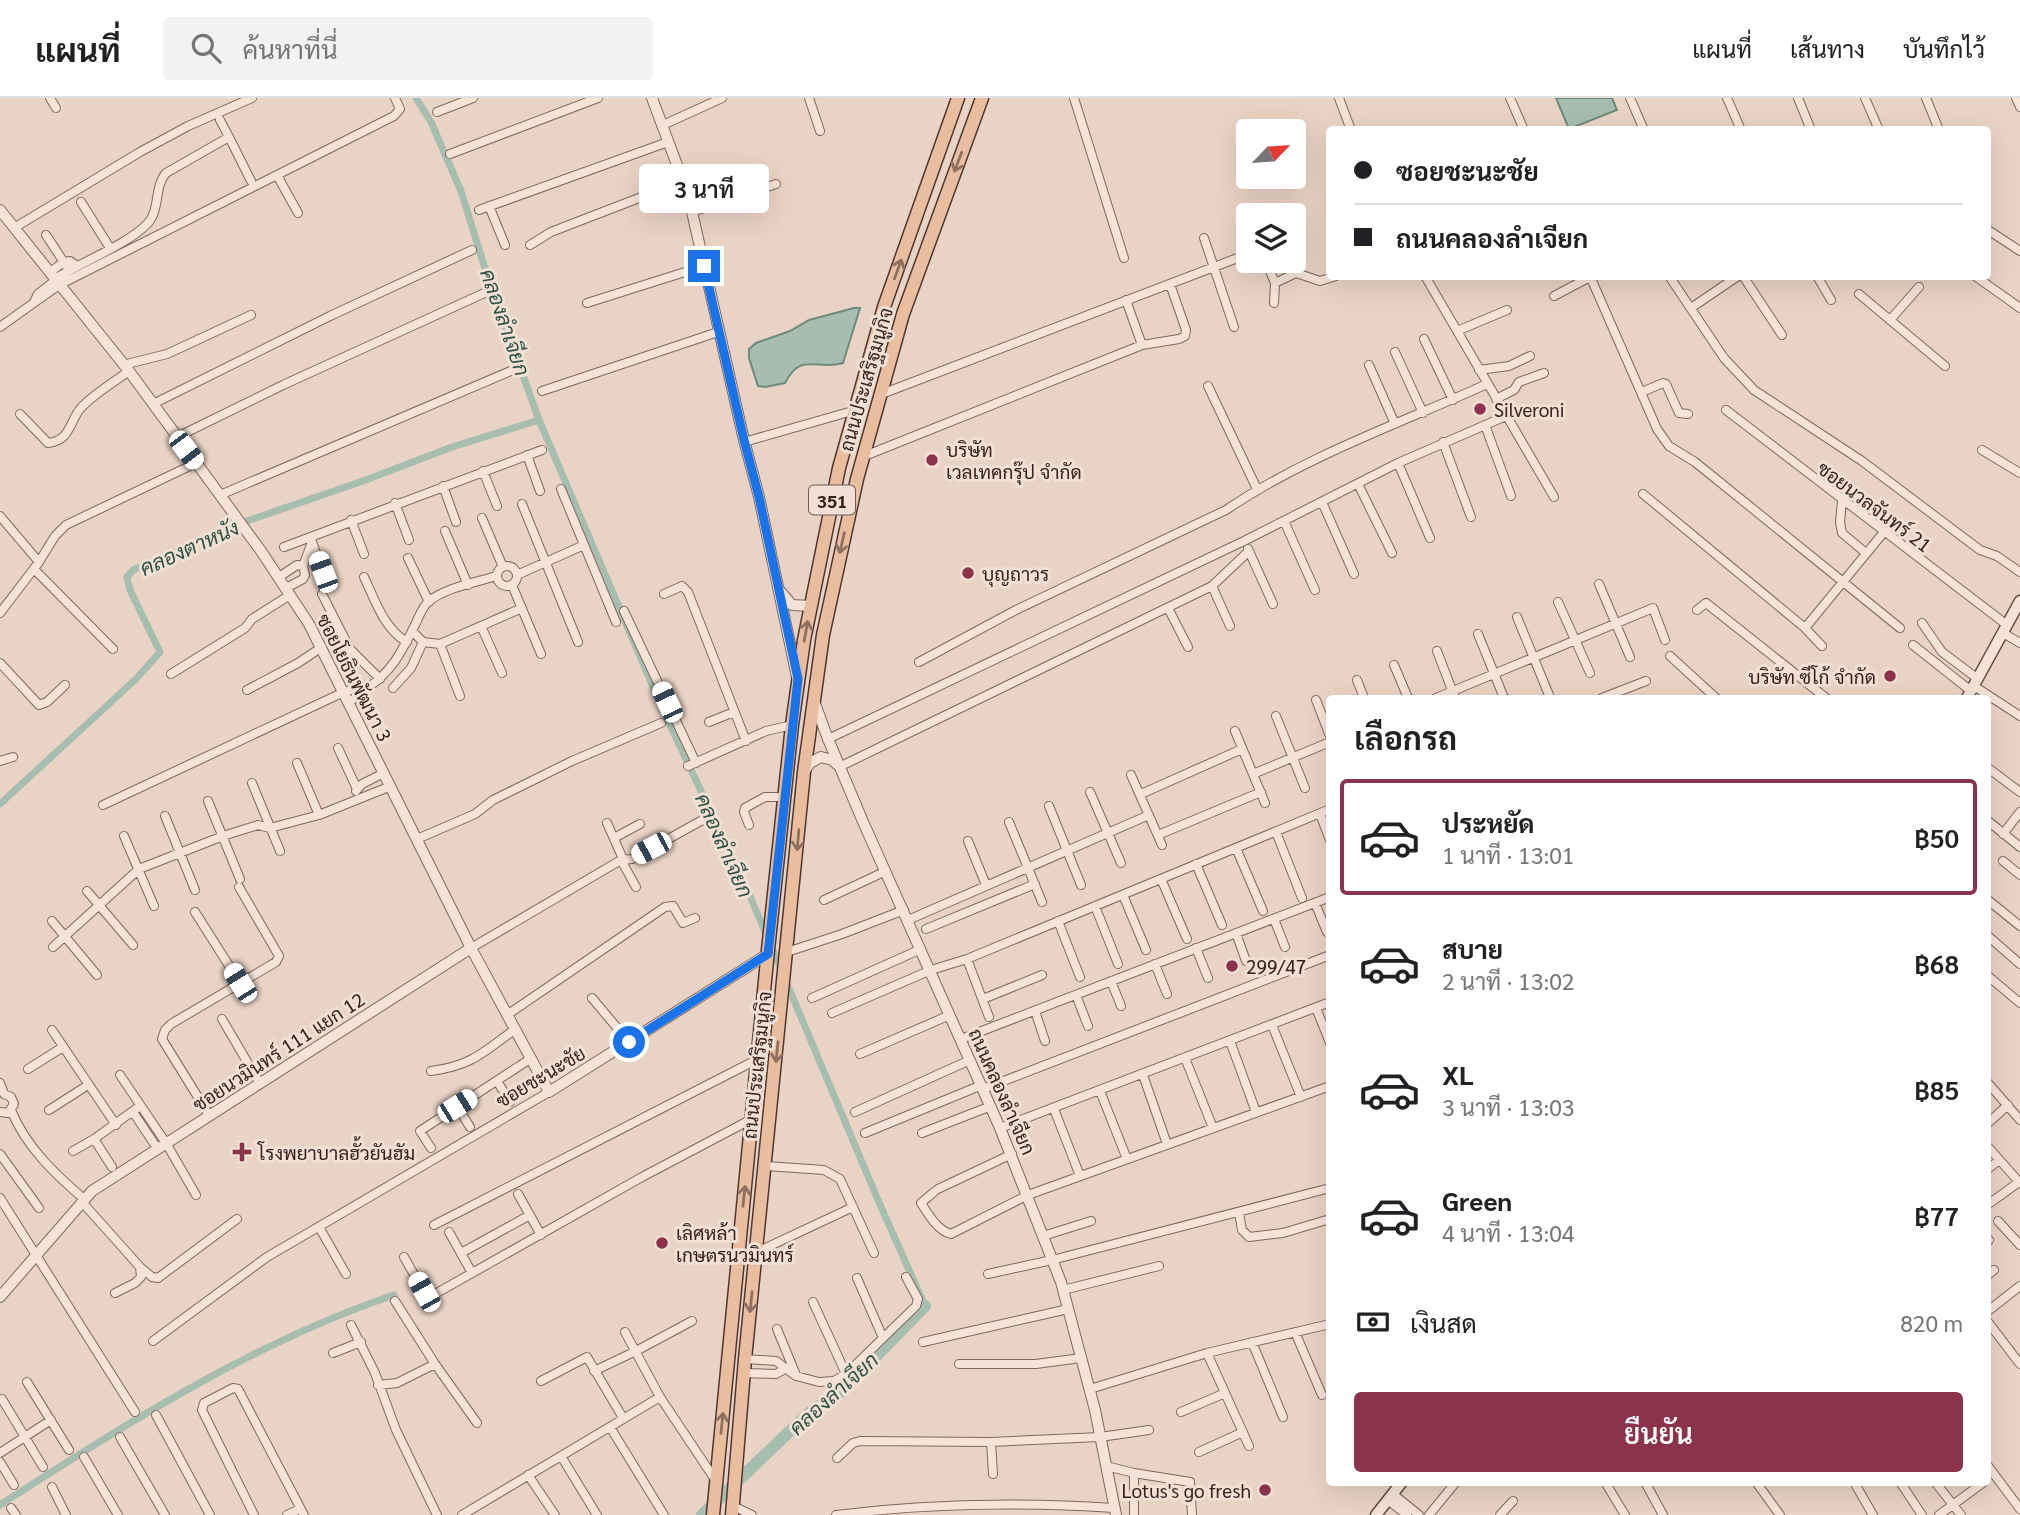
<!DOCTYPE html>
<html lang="th">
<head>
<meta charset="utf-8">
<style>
  body { margin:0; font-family:Georgia,Sarabun,serif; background:#f2f2f2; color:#202124; height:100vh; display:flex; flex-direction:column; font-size:26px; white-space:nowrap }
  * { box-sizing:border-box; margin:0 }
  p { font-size:23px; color:#757577 }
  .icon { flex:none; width:38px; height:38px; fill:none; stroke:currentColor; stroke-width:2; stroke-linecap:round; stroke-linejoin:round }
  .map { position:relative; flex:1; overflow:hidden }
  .side { position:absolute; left:1326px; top:597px; width:665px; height:791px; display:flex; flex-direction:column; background:#fff; border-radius:7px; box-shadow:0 7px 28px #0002 }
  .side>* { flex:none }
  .hud { position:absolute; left:1326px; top:28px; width:665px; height:154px; border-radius:7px; box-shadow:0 7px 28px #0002; display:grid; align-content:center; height:154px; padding:0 28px; background:#fff }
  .needle { width:46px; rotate:65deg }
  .controls { position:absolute; left:1236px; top:21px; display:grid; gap:14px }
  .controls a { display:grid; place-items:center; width:70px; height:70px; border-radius:7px; background:#fff; box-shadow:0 7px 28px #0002; font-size:35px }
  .end { position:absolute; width:32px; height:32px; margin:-16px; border:9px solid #1a73e8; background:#fff; box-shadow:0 0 0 4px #fff }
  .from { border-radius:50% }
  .bubble { position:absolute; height:49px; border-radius:7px; background:#fff; box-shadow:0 7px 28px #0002; font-size:23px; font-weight:600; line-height:49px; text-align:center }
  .car { position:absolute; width:21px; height:42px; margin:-21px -10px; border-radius:9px; box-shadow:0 0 5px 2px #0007; background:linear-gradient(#fff 24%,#345 0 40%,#fff 0 76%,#345 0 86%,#fff 0) }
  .hud b { display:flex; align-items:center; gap:24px; height:66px; font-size:26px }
  .hud b+b { border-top:2px solid #e0e0e0 }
  .hud i { width:18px; height:18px; background:#202124 }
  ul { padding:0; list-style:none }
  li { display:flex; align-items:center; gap:21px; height:116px; margin:0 14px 10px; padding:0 14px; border:4px solid transparent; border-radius:7px }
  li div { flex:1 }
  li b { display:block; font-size:26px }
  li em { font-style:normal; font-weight:600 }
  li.selected { border-color:#8b334d }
  li>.icon { width:63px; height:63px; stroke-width:1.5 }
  h2 { padding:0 28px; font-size:32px; line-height:84px }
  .pay { display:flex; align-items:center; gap:18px; height:77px; padding:0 28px; font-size:26px }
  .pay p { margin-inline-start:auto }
  .action { display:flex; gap:14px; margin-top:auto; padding:14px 28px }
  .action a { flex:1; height:80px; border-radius:7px; background:#8b334d; color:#fff; font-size:28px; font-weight:600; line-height:80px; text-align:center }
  header { display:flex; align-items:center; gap:42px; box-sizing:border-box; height:98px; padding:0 35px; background:#fff; border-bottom:2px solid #e0e0e0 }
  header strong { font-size:33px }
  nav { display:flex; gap:38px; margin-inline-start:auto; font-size:24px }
  .search { width:490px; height:63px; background:#f2f2f2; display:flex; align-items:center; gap:18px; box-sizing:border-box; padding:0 24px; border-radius:7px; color:#757577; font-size:26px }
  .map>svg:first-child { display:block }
  .water { fill:#a6bdaf; stroke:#6e8a7b; stroke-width:2 }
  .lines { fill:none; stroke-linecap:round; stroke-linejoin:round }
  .canal { stroke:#a6bdaf; stroke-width:7 }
  .river { stroke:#a6bdaf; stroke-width:12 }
  .minor-casing { stroke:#82665d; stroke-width:10 }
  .tertiary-casing { stroke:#82665d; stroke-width:12 }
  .secondary-casing { stroke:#644740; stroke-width:13 }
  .primary-casing { stroke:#503630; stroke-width:15 }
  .minor { stroke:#f5e3d7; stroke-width:8 }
  .tertiary { stroke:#f5e3d7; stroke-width:10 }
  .secondary { stroke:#f5e3d7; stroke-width:10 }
  .primary { stroke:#e9bda0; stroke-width:12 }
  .oneway { stroke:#8e7060 }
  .route { stroke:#1a73e8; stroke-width:9 }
  .poi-dot { fill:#8b334d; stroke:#f1e0d3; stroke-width:2.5 }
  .labels { text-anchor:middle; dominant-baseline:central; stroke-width:6; stroke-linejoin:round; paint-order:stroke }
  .shield { fill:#f1e0d3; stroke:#6d5c55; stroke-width:2 }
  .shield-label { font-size:18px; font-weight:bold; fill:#34231f }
  .street-label { font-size:19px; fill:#34231f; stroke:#f1e0d3 }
  .poi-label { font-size:19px; fill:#34231f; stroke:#f1e0d3; text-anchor:start }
  .water-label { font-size:21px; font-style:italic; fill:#305246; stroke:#f1e0d3 }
</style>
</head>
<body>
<header>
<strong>แผนที่</strong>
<div class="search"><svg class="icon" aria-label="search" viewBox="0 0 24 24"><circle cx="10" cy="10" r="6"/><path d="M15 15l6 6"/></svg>ค้นหาที่นี่</div>
<nav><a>แผนที่</a><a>เส้นทาง</a><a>บันทึกไว้</a></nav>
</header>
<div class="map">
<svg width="2020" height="1417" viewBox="0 0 2020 1417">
  <rect width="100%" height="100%" fill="#e9d3c5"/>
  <path class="water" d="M1556,0H1612L1617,12L1569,31Z
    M854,210H860L843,265C817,273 801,253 785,285L765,289L758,288L749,260V251L756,245L790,233L809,222Z"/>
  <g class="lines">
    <path class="canal" d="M416,0L431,24L461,93L487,177L539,322L663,612L750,798L878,1102L925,1208
      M0,706L136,581L160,554L130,492L127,479L133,472L247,423L363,383L452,349L539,322
      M0,1407C126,1326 252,1245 394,1197"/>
    <path class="river" d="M702,1417L809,1315L842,1293L925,1208"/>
    <g class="minor-casing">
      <path id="minor" d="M50,0L56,10
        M809,0L820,33
        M1074,0L1124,160
        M1339,0L1351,32
        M1510,0L1524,32
        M1630,0L1644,32
        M1727,0L1741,32
        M1798,0L1811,32
        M1865,0L1879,32
        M1926,0L1939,32
        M2016,0L2020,9
        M437,14L473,0
        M220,22L229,39
        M663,27L722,0
        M450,56L598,0
        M278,79L298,115
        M81,104L110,150
        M489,108L505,147
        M479,112L668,44
        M692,114L776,86
        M14,130L140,54L188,28L252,0
        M1988,132L2020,153
        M46,137L69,172
        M1204,140L1234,229
        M530,147L551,134L683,83
        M1266,163L1275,185L1274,205
        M50,174L64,164L70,163L76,167
        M1425,178L1554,399
        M1590,178L1657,331L1669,348L1695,364L1900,530
        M1669,178L1724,260L1754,292L1862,363L1980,452L1997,458L2020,474
        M1743,178L1782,237
        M1817,178L1831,202
        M1975,178L2020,210
        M55,181C81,164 129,146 148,125C160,112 154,89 166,75L229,39L251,83
        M1275,185L1296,175L1320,183L1336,178
        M1859,196L1945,268
        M1554,198L1590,179
        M1126,202L1142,247
        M34,204L38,196L56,182
        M587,205L704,168
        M1691,210L1738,178
        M1890,222L1919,189
        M0,229L59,187L394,18L400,11L395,0
        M1457,233L1507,212
        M1424,241L1453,302
        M1395,254L1423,315
        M123,267L167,256L251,217
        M1369,267L1395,326
        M1479,272L1509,268L1530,258
        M1208,288L1257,391
        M542,293L718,234
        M1642,294L1663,285L1666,286L1679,315L1688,316
        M879,297L1248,156
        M1496,301L1514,292L1519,284L1544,275
        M153,306L330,218L472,152
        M1726,312L2007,527
        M20,316L48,345C70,343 69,325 80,311C93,296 113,285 129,273
        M1485,327L1511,398
        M177,339L283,287L491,192
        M744,344L856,312
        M1443,344L1471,419
        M1982,352L2020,375
        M527,357L540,393
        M862,359L1142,247L1179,241L1185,238L1186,232L1170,186
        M1398,365L1430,440
        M483,373L497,408
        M1358,386L1392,455
        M443,388L456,424
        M561,391L616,524
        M1643,396L1805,530L1822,548
        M220,397L513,272
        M1842,403L1840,424L1842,435L1866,455
        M1322,404L1354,476
        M395,405L409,442
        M522,406L578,544
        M0,418L39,464
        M482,420L503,469
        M351,422L364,456
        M1284,423L1315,492
        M445,433L468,487
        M312,444L323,474
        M284,449L542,352
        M1248,451L1273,506
        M408,460L429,504
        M497 478a10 10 0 1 1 20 0a10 10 0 1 1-20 0Z
        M34,471L113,551
        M517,477L584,447
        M279,479L297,467L303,468
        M364,479C375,502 384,531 407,544
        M1599,486L1630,559
        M512,487L541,556
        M1212,488L1230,528
        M286,490L303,481L305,477L303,468L312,444
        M322,496L350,551L380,581
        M664,496L682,488L688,494L746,643
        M1558,504L1590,575
        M1168,510L1188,549
        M1697,512L1706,505L1826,600
        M624,513L696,665
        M0,515L39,464L55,438L66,427L196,365
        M1517,519L1549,597
        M1922,525L1942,554L1978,581
        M481,528L502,575
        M1805,530L1884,434
        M412,533L423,544L440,546L522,510
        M2003,535L2020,545
        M1478,536L1504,600
        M440,546L460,598
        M1913,547L1971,593
        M1437,553L1455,600
        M1670,558L1716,600
        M919,564L1016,512L1226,412C1304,359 1401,325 1487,286
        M0,565L39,607L47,604L65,587
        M1394,567L1408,600
        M171,576L245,530L252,521L290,497
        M1357,582L1364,600
        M1974,588L2020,618
        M393,590L411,570L423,544
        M247,592L298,565L322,549
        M1436,600L1653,510L1665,542
        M1602,600L1646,583
        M1316,602L1330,638
        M349,604L364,594L365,591C391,576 402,553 415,527C419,519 422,509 429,503C447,489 475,485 496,478
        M1276,618L1305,690
        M709,624L734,614
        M1235,633L1265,705
        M828,641L1244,443L1398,365L1506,318
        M338,650L357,691
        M0,663L13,659
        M688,668L766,633L792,627
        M839,669L1212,488L1249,453
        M1988,670L2020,694
        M1253,676L1330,644
        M1131,677L1162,747
        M252,685L280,753
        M356,693L362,686L384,675
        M1090,694L1121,765
        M1141,696L1242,651
        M208,703L240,781
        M103,707L344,594L361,589L365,591
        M1049,708L1081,787
        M1320,716L1330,742
        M319,717L391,688
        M165,718L195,792
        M1988,723L2020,749
        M1009,724L1042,804
        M607,725L623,761
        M749,727L744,714L745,710L765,699H784
        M1276,734L1302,800
        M2003,736L2020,714
        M1158,737L1261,694
        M124,738L154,808
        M614,740L640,726
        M417,741L475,716L493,702L572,663L661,625
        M968,743L986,787
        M1236,750L1263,813
        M621,762L636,789
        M2003,763L2020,777
        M1196,766L1222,827
        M1161,781L1187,841
        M87,793L133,847
        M1123,797L1146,852
        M824,802L886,773
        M1988,802L2020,828
        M1315,805L1327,834
        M1095,808L1118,866
        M195,814L240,885
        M1274,821L1285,849
        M908,822L1149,717
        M52,823L97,877
        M1058,823L1080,879
        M926,831L1035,786
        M1236,835L1246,863
        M1988,838L2020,866
        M53,849L139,771L223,738L258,727L270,730L319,717L297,665
        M471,850L621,762L632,761L708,719
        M1196,850L1208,880
        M787,854L842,836L904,812
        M967,861L989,919
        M1155,866L1167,896
        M1988,878L2020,905
        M1111,883L1121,908
        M1076,897L1088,928
        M592,900L629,944
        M812,900L921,851
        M983,901L1042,877
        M1316,910L1330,945
        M1035,913L1045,943
        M832,915L931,872L967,861L1330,711
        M507,917L665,809L673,808L683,825L695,820
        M222,921L259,984
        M1272,927L1301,999
        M52,932L116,1027
        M961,941L1330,799
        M1230,943L1256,1014
        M860,956L950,917
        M1185,960L1213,1030
        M28,971L63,949
        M431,973C470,968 483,955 514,932
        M120,977L166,1045L196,1097
        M1143,977L1167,1046
        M497,983L510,1004
        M0,985L4,996L11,999L14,1006L8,1015L0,1014
        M1988,985L2020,1022
        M983,991L1330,857
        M1100,993L1127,1061
        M457,1008L470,1029
        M1054,1011L1080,1078
        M11,1012C26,1049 55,1076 84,1101
        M49,1012L88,987
        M133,1014L157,1050
        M855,1014L970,962
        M209,1017L162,941L165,932L171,926L276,864L279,858L239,789
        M1988,1025L2008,1007
        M1000,1030L1330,904
        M865,1035L982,987
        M922,1035L991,1008
        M94,1041L112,1069
        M1988,1049L2020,1085
        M431,1050L420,1033L530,961
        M73,1053L94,1041L140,1008
        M0,1056L39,1110
        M766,1068L824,1072L840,1081L874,1155
        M1988,1071L1999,1062
        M938,1091L1012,1056
        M934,1094L921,1105C928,1116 938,1133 951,1136L1028,1097L1330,988
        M518,1096L541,1137
        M0,1100L135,1314
        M82,1104L140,1169L141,1179L135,1185L115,1195
        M1990,1105L2019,1084
        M1239,1115L1242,1132L1249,1139L1283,1135L1330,1121
        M1998,1123L2020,1147
        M434,1127L758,961
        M319,1129L346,1176
        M449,1134L472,1175
        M1043,1138L1091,1123
        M1988,1143L1989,1142
        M757,1154L853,1109
        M461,1155L530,1117
        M404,1159L424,1194L429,1197L435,1196L642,1079L752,1021
        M140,1169L152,1179L158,1180L237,1121
        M988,1176L1052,1162L1330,1090
        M1988,1177L1994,1172
        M857,1180L883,1240
        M1063,1192L1159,1168
        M395,1203L435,1266L477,1325
        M813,1204L846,1276
        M1988,1213L2020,1188
        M1988,1224L2020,1266
        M351,1227L375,1275L396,1332L437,1417
        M777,1231L796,1277
        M625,1234L660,1299L716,1383
        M1295,1234L1322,1297
        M153,1243L267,1159L549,994
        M923,1244L1068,1211
        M1252,1244L1283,1319
        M333,1255L361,1244
        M1207,1255L1249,1348
        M745,1261L776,1263L796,1278L819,1284L834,1283L846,1276L916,1208L918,1201L906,1179
        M959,1266H1036L1081,1260
        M594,1273L636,1253L692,1223
        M744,1275L776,1276L785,1271
        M541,1283L587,1259L623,1320
        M27,1284L69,1352
        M378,1287L397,1285L435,1266
        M1090,1291L1207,1255L1330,1226
        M2,1301L43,1369
        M1181,1314L1225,1295
        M156,1317L210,1417
        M610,1329L664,1417
        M120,1339L165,1417
        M991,1344L993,1376
        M1199,1354L1243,1334
        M0,1355L51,1322
        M561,1358L597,1417
        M84,1359L118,1417
        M837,1360L853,1345L860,1343L991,1344L1100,1339L1149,1332
        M0,1364L14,1387
        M1106,1368L1134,1375V1417
        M1988,1368L2020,1411
        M1134,1375L1190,1384L1192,1417
        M528,1377L555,1417
        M1605,1384L1625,1417
        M1645,1384L1663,1417
        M1756,1384L1780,1417
        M1854,1384L1873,1417
        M1900,1384L1922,1417
        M1935,1384L1961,1417
        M52,1389L66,1417
        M1393,1396L1419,1417
        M1388,1402L1407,1417
        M733,1408L752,1417
        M11,1410L16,1417
        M254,1417L202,1312L204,1305L233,1290L238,1291L304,1417
        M287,1417L300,1411
        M462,1417L660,1299
        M836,1417C929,1405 1021,1404 1114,1410
        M1429,1417L1456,1384
        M1500,1417L1513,1403
        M1939,1417L1984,1384"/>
    </g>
    <g class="tertiary-casing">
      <path id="tertiary" d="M652,0L683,83L692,114L744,342L759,399L797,579
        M0,112L129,273L261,453L309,526L471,850L549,994L768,856
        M780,493L792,507L811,508
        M814,603L828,641L864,726L1000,1030L1061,1184L1095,1312L1116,1417
        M804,674L810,665L821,659L832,662L839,668
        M0,1199L92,1093L471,850"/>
    </g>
    <g class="secondary-casing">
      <path id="secondary" d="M1967,600L2020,503
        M1376,1417L1402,1384"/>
    </g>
    <g class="primary-casing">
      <path id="primary" d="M713,1417L768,852L792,627L804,542L839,370L884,209L958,0
        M732,1417L745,1261L804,674L823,537L857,381L903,216L982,0"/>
    </g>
    <use href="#minor" class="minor"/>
    <use href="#tertiary" class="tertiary"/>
    <use href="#secondary" class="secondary"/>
    <use href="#primary" class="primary"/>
  </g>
  <defs><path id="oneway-shaft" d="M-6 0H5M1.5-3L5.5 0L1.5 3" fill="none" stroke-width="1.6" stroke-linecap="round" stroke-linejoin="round" transform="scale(1.75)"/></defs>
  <g class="oneway">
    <use href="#oneway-shaft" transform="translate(958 64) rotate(111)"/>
    <use href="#oneway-shaft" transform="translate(898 171) rotate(-70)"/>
    <use href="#oneway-shaft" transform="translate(842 445) rotate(103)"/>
    <use href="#oneway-shaft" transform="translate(806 533) rotate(-80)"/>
    <use href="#oneway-shaft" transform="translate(798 742) rotate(95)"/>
    <use href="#oneway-shaft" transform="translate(777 954) rotate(96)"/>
    <use href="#oneway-shaft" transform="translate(744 1098) rotate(-84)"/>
    <use href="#oneway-shaft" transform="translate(751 1204) rotate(96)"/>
    <use href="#oneway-shaft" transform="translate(722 1325) rotate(-84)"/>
  </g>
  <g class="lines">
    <path class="route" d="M629,944L768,856L798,581L759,399L744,342L704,168"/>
  </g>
  <g class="poi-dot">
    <circle cx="1480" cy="311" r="7"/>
    <circle cx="932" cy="362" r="7"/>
    <circle cx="968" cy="475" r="7"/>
    <circle cx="1890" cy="578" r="7"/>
    <circle cx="1232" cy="868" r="7"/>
    <path d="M238.5 1043.5h7v7h7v7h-7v7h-7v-7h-7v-7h7z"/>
    <circle cx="662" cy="1145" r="7"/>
    <circle cx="1265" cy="1392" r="7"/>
  </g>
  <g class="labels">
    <rect class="shield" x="809" y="387.5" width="46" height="29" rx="5"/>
    <g class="shield-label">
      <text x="832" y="402">351</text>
    </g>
    <g class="street-label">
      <text transform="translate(865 281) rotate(-74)">ถนนประเสริฐมนูกิจ</text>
      <text transform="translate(1875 408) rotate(37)">ซอยนวลจันทร์ 21</text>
      <text transform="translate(355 579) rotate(63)">ซอยโยธินพัฒนา 3</text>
      <text transform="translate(278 953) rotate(-33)">ซอยนวมินทร์ 111 แยก 12</text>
      <text transform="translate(756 967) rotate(-84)">ถนนประเสริฐมนูกิจ</text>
      <text transform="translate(540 978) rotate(-31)">ซอยชะนะชัย</text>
      <text transform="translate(1003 993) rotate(66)">ถนนคลองลำเจียก</text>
    </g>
    <g class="poi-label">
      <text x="1494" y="311">Silveroni</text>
      <text x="946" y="351">บริษัท<tspan x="946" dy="22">เวลเทคกรุ๊ป จำกัด</tspan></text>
      <text x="982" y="475">บุญถาวร</text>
      <text x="1876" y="578" text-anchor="end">บริษัท ซีโก้ จำกัด</text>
      <text x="1246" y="868">299/47</text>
      <text x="258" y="1054">โรงพยาบาลฮั้วยันฮัม</text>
      <text x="676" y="1134">เลิศหล้า<tspan x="676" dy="22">เกษตรนวมินทร์</tspan></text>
      <text x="1251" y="1392" text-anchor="end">Lotus's go fresh</text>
    </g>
    <g class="water-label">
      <text transform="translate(506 224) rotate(71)">คลองลำเจียก</text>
      <text transform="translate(189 449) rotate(-24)">คลองตาหนัง</text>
      <text transform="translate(725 747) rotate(66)">คลองลำเจียก</text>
      <text transform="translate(833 1295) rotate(-42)">คลองลำเจียก</text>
    </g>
  </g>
</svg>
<div class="controls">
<a><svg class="needle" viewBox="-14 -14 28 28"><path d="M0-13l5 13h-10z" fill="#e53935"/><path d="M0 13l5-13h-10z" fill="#757577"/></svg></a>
<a><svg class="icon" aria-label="layers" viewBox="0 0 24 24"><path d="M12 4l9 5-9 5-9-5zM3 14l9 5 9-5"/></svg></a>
</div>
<i class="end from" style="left:629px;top:944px"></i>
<i class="end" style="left:704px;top:168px"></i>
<div class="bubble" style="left:639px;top:66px;width:130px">3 นาที</div>
<i class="car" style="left:186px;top:352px;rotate:143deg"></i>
<i class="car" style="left:323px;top:474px;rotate:340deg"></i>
<i class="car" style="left:667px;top:604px;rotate:335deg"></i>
<i class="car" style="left:651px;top:750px;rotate:242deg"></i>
<i class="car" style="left:240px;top:885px;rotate:328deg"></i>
<i class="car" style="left:457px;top:1008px;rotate:58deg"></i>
<i class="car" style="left:424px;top:1194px;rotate:331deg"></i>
<div class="hud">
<b><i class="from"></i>ซอยชะนะชัย</b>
<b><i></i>ถนนคลองลำเจียก</b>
</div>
<section class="side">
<h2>เลือกรถ</h2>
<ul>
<li class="selected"><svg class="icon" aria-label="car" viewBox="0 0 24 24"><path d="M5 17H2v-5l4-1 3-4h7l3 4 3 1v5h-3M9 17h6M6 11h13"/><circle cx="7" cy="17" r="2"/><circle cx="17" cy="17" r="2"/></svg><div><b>ประหยัด</b><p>1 นาที · 13:01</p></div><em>฿50</em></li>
<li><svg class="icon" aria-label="car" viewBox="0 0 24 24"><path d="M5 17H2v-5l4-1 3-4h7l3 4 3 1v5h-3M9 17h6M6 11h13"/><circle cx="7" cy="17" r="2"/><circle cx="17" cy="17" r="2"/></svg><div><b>สบาย</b><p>2 นาที · 13:02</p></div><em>฿68</em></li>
<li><svg class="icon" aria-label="car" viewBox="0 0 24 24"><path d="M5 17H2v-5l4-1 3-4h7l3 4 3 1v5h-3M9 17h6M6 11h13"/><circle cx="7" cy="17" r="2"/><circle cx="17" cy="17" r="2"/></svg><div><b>XL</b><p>3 นาที · 13:03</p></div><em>฿85</em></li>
<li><svg class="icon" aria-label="car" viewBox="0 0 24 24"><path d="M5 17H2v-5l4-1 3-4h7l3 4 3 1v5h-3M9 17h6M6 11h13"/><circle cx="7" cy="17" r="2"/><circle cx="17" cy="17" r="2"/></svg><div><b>Green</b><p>4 นาที · 13:04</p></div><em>฿77</em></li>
</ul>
<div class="pay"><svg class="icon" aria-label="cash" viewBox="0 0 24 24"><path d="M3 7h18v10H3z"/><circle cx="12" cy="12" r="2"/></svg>เงินสด<p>820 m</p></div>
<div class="action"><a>ยืนยัน</a></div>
</section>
</div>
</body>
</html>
